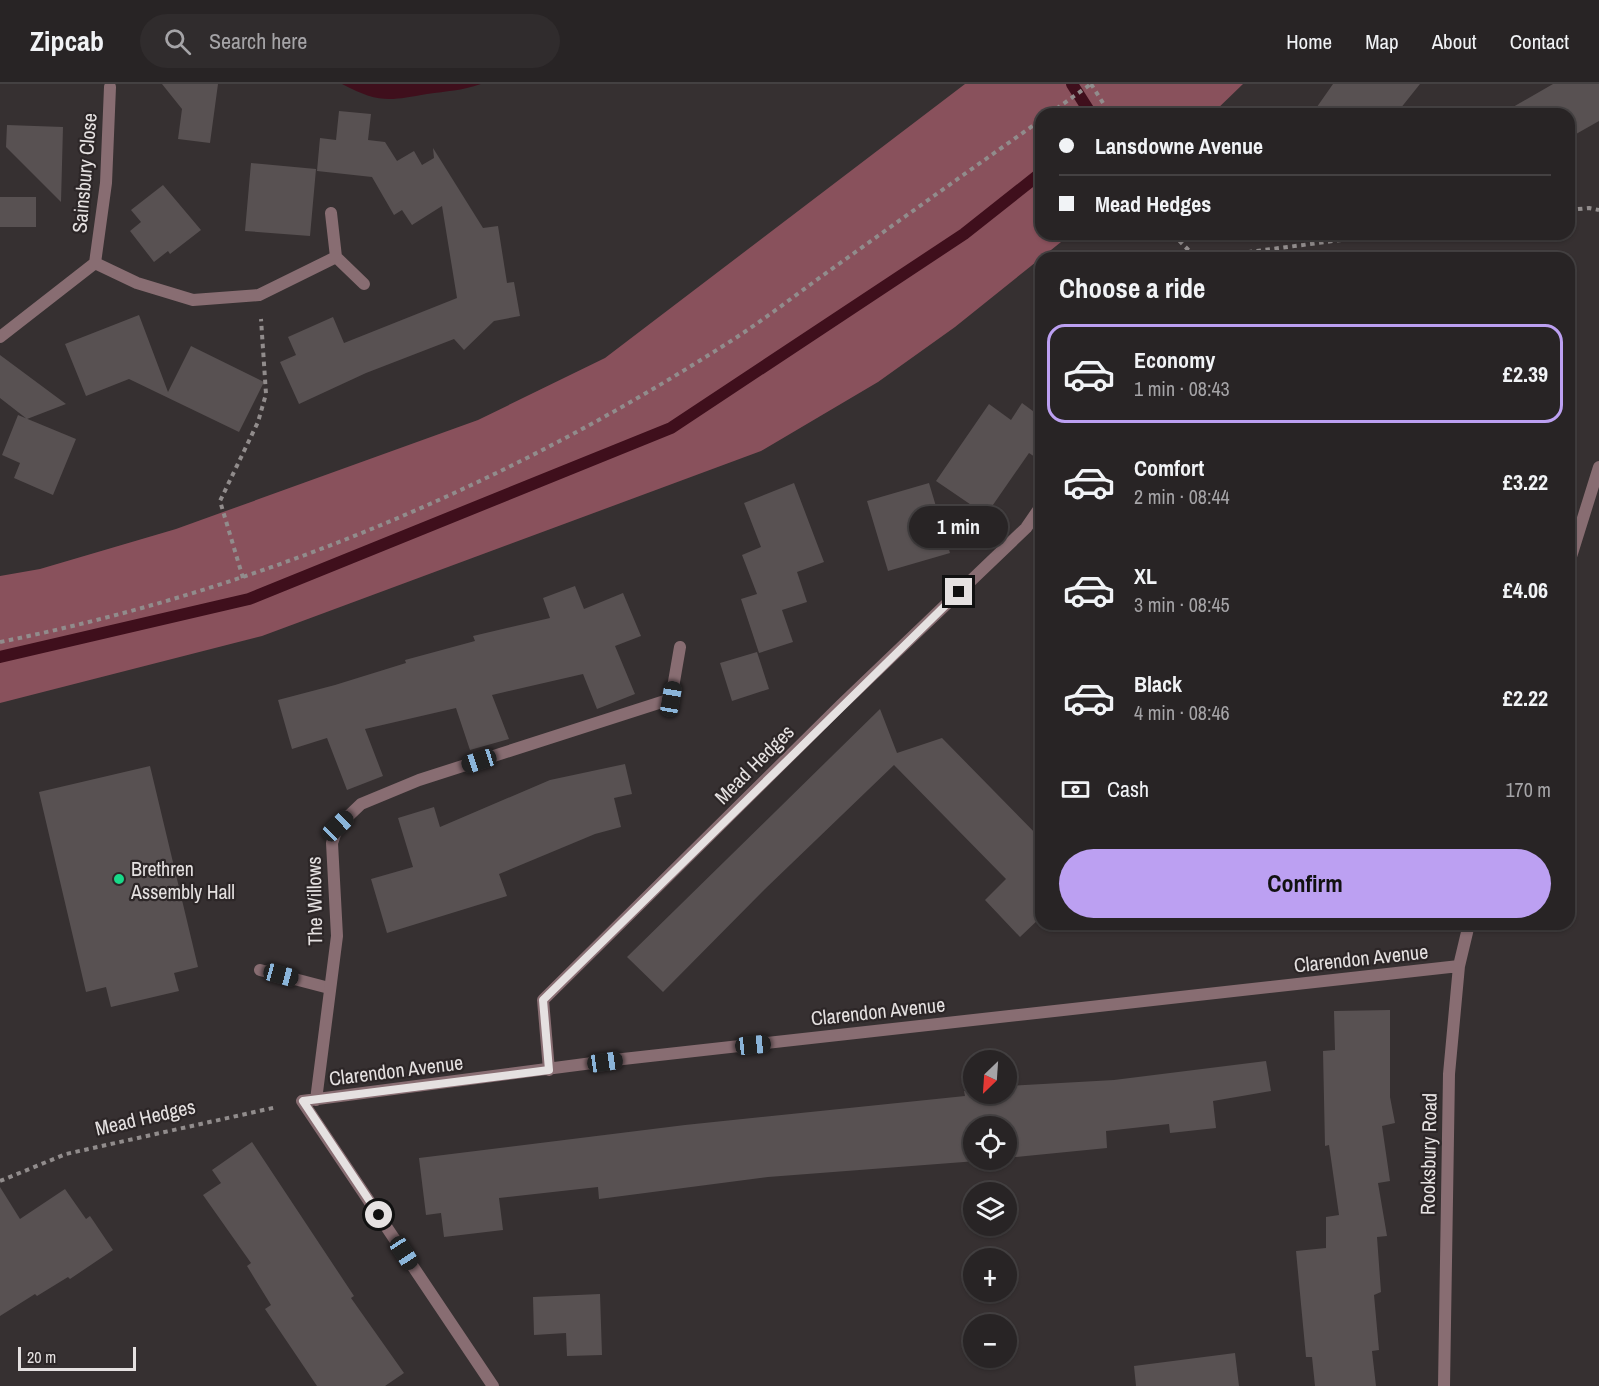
<!DOCTYPE html>
<html lang="en">
<head>
<meta charset="utf-8">
<style>
  body { margin:0; font-family:"Archivo Narrow",sans-serif; background:#302c2d; color:#f1f3f6; height:100vh; display:flex; flex-direction:column; font-size:22px; white-space:nowrap }
  * { box-sizing:border-box; margin:0 }
  p { font-size:20px; color:#a5a4a7 }
  .icon { flex:none; width:33px; height:33px; fill:none; stroke:currentColor; stroke-width:2; stroke-linecap:round; stroke-linejoin:round }
  .map { position:relative; flex:1; overflow:hidden }
  .side { position:absolute; left:1035px; top:168px; width:540px; height:678px; display:flex; flex-direction:column; background:#282425; border-radius:18px; box-shadow:0 2px 4px #0004,0 0 0 2px #444142 }
  .side>* { flex:none }
  .hud { position:absolute; left:1035px; top:24px; width:540px; height:132px; border-radius:18px; box-shadow:0 2px 4px #0004,0 0 0 2px #444142; display:grid; align-content:center; height:132px; padding:0 24px; background:#282425 }
  .needle { width:39px; rotate:205deg }
  .fabs { position:absolute; left:963px; top:966px; display:grid; gap:12px }
  .fabs a { display:grid; place-items:center; width:54px; height:54px; border-radius:50%; background:#282425; box-shadow:0 2px 4px #0004,0 0 0 2px #444142; font-size:30px }
  .scale { position:absolute; left:18px; bottom:15px; width:118px; box-sizing:border-box; padding-left:6px; border:3px solid #e5e1e1; border-top:0; font-size:16px; line-height:21px; white-space:nowrap; color:#e5e1e1; -webkit-text-stroke:4px #2c2627; paint-order:stroke }
  .end { position:absolute; width:27px; height:27px; margin:-14px; border:8px solid #e5e1e1; background:#111; box-shadow:0 0 0 3px #111 }
  .from { border-radius:50% }
  .bubble { position:absolute; height:42px; border-radius:21px; background:#282425; box-shadow:0 2px 4px #0004,0 0 0 2px #444142; font-size:20px; font-weight:700; line-height:42px; text-align:center }
  .car { position:absolute; width:18px; height:36px; margin:-18px -9px; border-radius:8px; box-shadow:0 0 4px 2px #0007; background:linear-gradient(#222 24%,#8ab4d8 0 40%,#222 0 76%,#8ab4d8 0 86%,#222 0) }
  .hud b { display:flex; align-items:center; gap:21px; height:57px; font-size:22px }
  .hud b+b { border-top:2px solid #444142 }
  .hud i { width:15px; height:15px; background:#f1f3f6 }
  ul { padding:0; list-style:none }
  li { display:flex; align-items:center; gap:18px; height:99px; margin:0 12px 9px; padding:0 12px; border:3px solid transparent; border-radius:18px }
  li div { flex:1 }
  li b { display:block; font-size:22px }
  li em { font-style:normal; font-weight:700 }
  li.current { border-color:#bca0f2 }
  li>.icon { width:54px; height:54px; stroke-width:1.5 }
  h2 { padding:0 24px; font-size:27px; line-height:72px }
  .pay { display:flex; align-items:center; gap:15px; height:66px; padding:0 24px; font-size:22px }
  .pay p { margin-inline-start:auto }
  .action { display:flex; gap:12px; margin-top:auto; padding:12px 24px }
  .action a { flex:1; height:69px; border-radius:36px; background:#bca0f2; color:#111; font-size:24px; font-weight:700; line-height:69px; text-align:center }
  header { display:flex; align-items:center; gap:36px; box-sizing:border-box; height:84px; padding:0 30px; background:#282425; border-bottom:2px solid #444142 }
  header strong { font-size:28px }
  nav { display:flex; gap:33px; margin-inline-start:auto; font-size:21px }
  .search { width:420px; height:54px; background:#302c2d; display:flex; align-items:center; gap:15px; box-sizing:border-box; padding:0 21px; border-radius:33px; color:#a5a4a7; font-size:22px }
  .map>svg:first-child { display:block }
  .forest { fill:#89515c }
  .water { fill:#3f0f1c }
  .lines { fill:none; stroke-linecap:round; stroke-linejoin:round }
  .stream { stroke:#3f0f1c; stroke-width:12 }
  .building { fill:#585152 }
  .path { stroke:#918c8c; stroke-width:4; stroke-dasharray:4.5 4.5; stroke-linecap:butt }
  .lane { stroke:#886d72; stroke-width:12 }
  .street { stroke:#886d72; stroke-width:12 }
  .route { stroke:#e5e1e1; stroke-width:8 }
  .poi-dot { fill:#18d989; stroke:#2c2627; stroke-width:2 }
  .labels { text-anchor:middle; dominant-baseline:central; stroke-width:4.5; stroke-linejoin:round; paint-order:stroke }
  .street-label { font-size:20px; fill:#e5e1e1; stroke:#2c2627 }
  .poi-label { font-size:20px; fill:#e5e1e1; stroke:#2c2627; text-anchor:start }
</style>
</head>
<body>
<header>
<strong>Zipcab</strong>
<div class="search"><svg class="icon" aria-label="search" viewBox="0 0 24 24"><circle cx="10" cy="10" r="6"/><path d="M15 15l6 6"/></svg>Search here</div>
<nav><a>Home</a><a>Map</a><a>About</a><a>Contact</a></nav>
</header>
<div class="map">
<svg width="1599" height="1302" viewBox="0 0 1599 1302">
  <rect width="100%" height="100%" fill="#363031"/>
  <path class="forest" d="M965,0H1243L1212,30H1041V150H1071L955,243L878,298L761,367L262,552L0,619V492L40,485L176,445L478,336L605,274Z"/>
  <path class="water" d="M342,0H481C461,7 447,7 427,10C389,17 378,19 342,0Z"/>
  <g class="lines">
    <path class="stream" d="M1072,0L1091,30
      M0,573L249,515L671,344L964,150L1041,89"/>
  </g>
  <path class="building" d="M162,0H218L210,59L178,55L182,25Z
    M1333,0H1420L1396,30H1312Z
    M1553,0H1599V37L1569,54V30H1501Z
    M339,27L371,30L368,56L385,58L397,77L414,67L422,81L434,74L433,64L483,144L498,142L507,199L514,198L520,232L494,237L464,266L454,255L366,289L299,320L280,278L296,271L288,253L333,233L344,259L457,214L442,122L412,141L402,126L394,131L372,93L317,87L320,54L336,56Z
    M7,41L63,43L61,118L6,63Z
    M251,79L316,85L310,152L245,147Z
    M163,101L201,146L170,170L168,167L154,178L130,147L141,138L131,126Z
    M0,113H36V143H0Z
    M139,231L168,308L191,262L264,298L239,348L129,295L86,312L65,260Z
    M0,271L66,320L27,335L0,314Z
    M1022,319L1041,333V377L1029,369L986,431L936,397L989,320L1011,336Z
    M18,331L76,355L53,411L14,394L20,379L2,371Z
    M794,399L824,478L797,488L807,518L782,526L793,558L759,569L741,515L757,510L742,471L761,463L744,419Z
    M929,399L950,469L888,487L867,417Z
    M575,502L584,525L623,509L641,552L615,562L635,610L597,625L583,590L492,611L509,655L470,666L456,624L365,645L383,692L347,706L327,654L292,665L278,616L335,601L406,579L405,576L475,557L473,552L550,534L543,514Z
    M757,568L769,605L732,617L720,579Z
    M880,625L897,669L942,654L1041,755V833L1020,853L985,816L1006,795L894,681L765,805L663,908L627,873Z
    M625,680L632,710L614,714L621,743L595,750L499,790L507,812L387,849L371,795L413,783L398,734L434,723L440,743L550,696Z
    M150,682L198,883L174,889L179,907L111,923L106,903L86,908L39,708Z
    M1390,926V1013L1395,1039L1382,1042L1390,1097L1378,1099L1387,1152L1377,1153L1381,1208L1374,1211L1379,1266L1372,1267L1376,1302H1315L1312,1273H1306L1296,1167L1326,1164V1133L1339,1131L1329,1061L1325,1062L1323,967L1335,966L1334,927Z
    M1266,977L1271,1007L1213,1017L1216,1044L1170,1049L1169,1040L1106,1047L1107,1064L1006,1074V1042H974V1076H990L768,1093L599,1115L598,1103L499,1114L503,1146L444,1153L441,1129L426,1131L419,1074L685,1041L965,1012L964,1007L1006,1010V1002L1114,996Z
    M252,1058L354,1212L351,1214L404,1289L385,1302H317L265,1225L271,1221L247,1182L251,1179L203,1111L221,1099L212,1086Z
    M0,1103L20,1135L65,1105L86,1135L90,1132L113,1166L70,1195L68,1193L37,1212L35,1210L0,1232Z
    M600,1210L602,1271L567,1272L566,1249L534,1251L533,1213Z
    M1235,1269L1239,1302H1136L1134,1282Z"/>
  <g class="lines">
    <path class="path" d="M1091,0L1110,30
      M1049,30L1091,0
      M1569,126L1589,124L1599,126
      M1173,150L1196,174
      M1203,174L1387,150
      M243,494L220,417L258,338L266,310L261,235
      M0,558C258,506 502,403 723,262C760,239 794,212 829,187C900,136 970,86 1041,36
      M0,1097L66,1070L277,1023"/>
    <path class="lane" d="M260,886L329,904"/>
    <path class="street" d="M331,129L336,173
      M95,179L106,99L110,3
      M0,253L95,179L137,199L193,216L259,211L336,173L364,200
      M1569,479L1599,383
      M549,986L543,916L841,621L1026,444L1041,422
      M316,1016L337,852L332,759L338,742L361,720L419,696L671,615L680,563
      M493,1302L302,1017L623,975L1459,882
      M1444,1302L1449,990L1459,882L1469,840"/>
  </g>
  <g class="lines">
    <path class="route" d="M379,1131L303,1017L549,986L543,916L959,508"/>
  </g>
  <circle class="poi-dot" cx="119" cy="795" r="6"/>
  <g class="labels">
    <g class="street-label">
      <text transform="translate(84 89) rotate(-85)">Sainsbury Close</text>
      <text transform="translate(754 680) rotate(-45)">Mead Hedges</text>
      <text transform="translate(314 817) rotate(-91)">The Willows</text>
      <text transform="translate(1361 874) rotate(-6)">Clarendon Avenue</text>
      <text transform="translate(878 927) rotate(-6)">Clarendon Avenue</text>
      <text transform="translate(396 986) rotate(-7)">Clarendon Avenue</text>
      <text transform="translate(145 1033) rotate(-13)">Mead Hedges</text>
      <text transform="translate(1428 1070) rotate(-89)">Rooksbury Road</text>
    </g>
    <g class="poi-label">
      <text x="131" y="784">Brethren<tspan x="131" dy="23">Assembly Hall</tspan></text>
    </g>
  </g>
</svg>
<div class="fabs">
<a><svg class="needle" viewBox="-14 -14 28 28"><path d="M0-13l5 13h-10z" fill="#e53935"/><path d="M0 13l5-13h-10z" fill="#a5a4a7"/></svg></a>
<a><svg class="icon" aria-label="locate" viewBox="0 0 24 24"><circle cx="12" cy="12" r="6"/><path d="M12 2v4M12 18v4M2 12h4M18 12h4"/></svg></a>
<a><svg class="icon" aria-label="layers" viewBox="0 0 24 24"><path d="M12 4l9 5-9 5-9-5zM3 14l9 5 9-5"/></svg></a>
<a>+</a>
<a>−</a>
</div>
<div class="scale">20 m</div>
<i class="end from" style="left:379px;top:1131px"></i>
<i class="end" style="left:959px;top:508px"></i>
<div class="bubble" style="left:909px;top:422px;width:99px">1 min</div>
<i class="car" style="left:671px;top:615px;rotate:10deg"></i>
<i class="car" style="left:479px;top:677px;rotate:252deg"></i>
<i class="car" style="left:338px;top:742px;rotate:46deg"></i>
<i class="car" style="left:281px;top:891px;rotate:105deg"></i>
<i class="car" style="left:753px;top:961px;rotate:84deg"></i>
<i class="car" style="left:605px;top:978px;rotate:82deg"></i>
<i class="car" style="left:404px;top:1169px;rotate:147deg"></i>
<div class="hud">
<b><i class="from"></i>Lansdowne Avenue</b>
<b><i></i>Mead Hedges</b>
</div>
<section class="side">
<h2>Choose a ride</h2>
<ul>
<li class="current"><svg class="icon" aria-label="car" viewBox="0 0 24 24"><path d="M5 17H2v-5l4-1 3-4h7l3 4 3 1v5h-3M9 17h6M6 11h13"/><circle cx="7" cy="17" r="2"/><circle cx="17" cy="17" r="2"/></svg><div><b>Economy</b><p>1 min · 08:43</p></div><em>£2.39</em></li>
<li><svg class="icon" aria-label="car" viewBox="0 0 24 24"><path d="M5 17H2v-5l4-1 3-4h7l3 4 3 1v5h-3M9 17h6M6 11h13"/><circle cx="7" cy="17" r="2"/><circle cx="17" cy="17" r="2"/></svg><div><b>Comfort</b><p>2 min · 08:44</p></div><em>£3.22</em></li>
<li><svg class="icon" aria-label="car" viewBox="0 0 24 24"><path d="M5 17H2v-5l4-1 3-4h7l3 4 3 1v5h-3M9 17h6M6 11h13"/><circle cx="7" cy="17" r="2"/><circle cx="17" cy="17" r="2"/></svg><div><b>XL</b><p>3 min · 08:45</p></div><em>£4.06</em></li>
<li><svg class="icon" aria-label="car" viewBox="0 0 24 24"><path d="M5 17H2v-5l4-1 3-4h7l3 4 3 1v5h-3M9 17h6M6 11h13"/><circle cx="7" cy="17" r="2"/><circle cx="17" cy="17" r="2"/></svg><div><b>Black</b><p>4 min · 08:46</p></div><em>£2.22</em></li>
</ul>
<div class="pay"><svg class="icon" aria-label="cash" viewBox="0 0 24 24"><path d="M3 7h18v10H3z"/><circle cx="12" cy="12" r="2"/></svg>Cash<p>170 m</p></div>
<div class="action"><a>Confirm</a></div>
</section>
</div>
</body>
</html>
